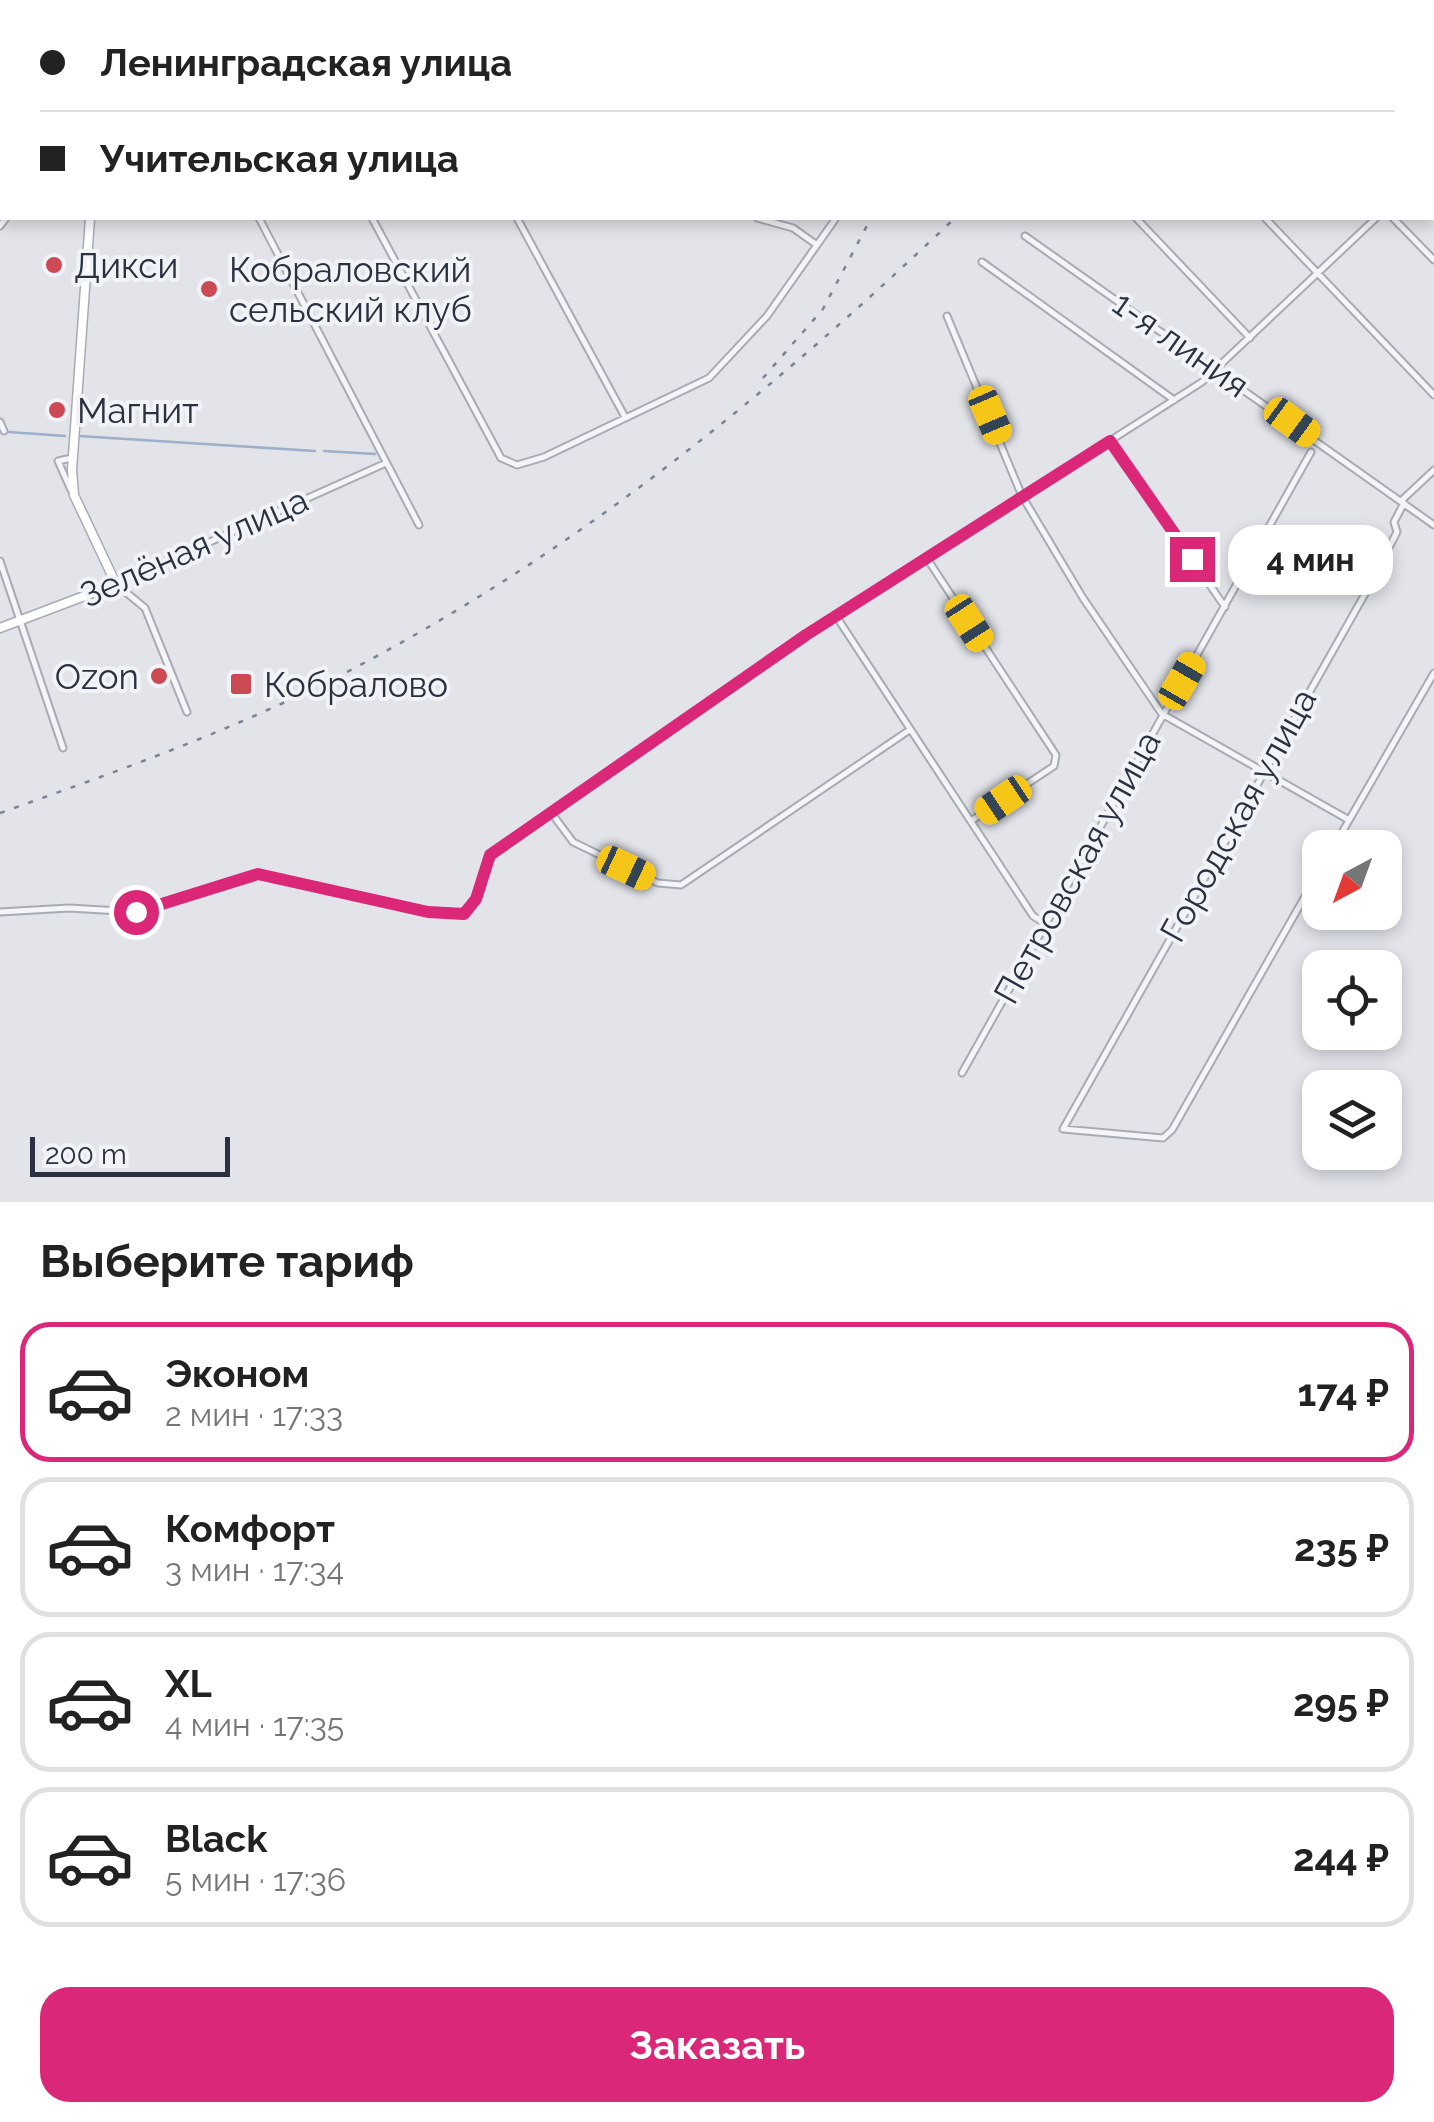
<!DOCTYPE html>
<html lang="ru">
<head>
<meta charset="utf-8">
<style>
  body { margin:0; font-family:Raleway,sans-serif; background:#f2f2f2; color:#222; height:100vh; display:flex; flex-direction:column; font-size:38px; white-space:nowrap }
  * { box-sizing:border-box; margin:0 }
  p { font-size:32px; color:#767676 }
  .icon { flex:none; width:55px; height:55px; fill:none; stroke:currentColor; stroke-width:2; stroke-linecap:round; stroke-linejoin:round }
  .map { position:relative; height:1202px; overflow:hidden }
  .panel { display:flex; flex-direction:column; background:#fff; flex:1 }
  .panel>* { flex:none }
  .guide { position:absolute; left:0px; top:0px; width:1435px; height:220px; box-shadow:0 5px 15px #0003; display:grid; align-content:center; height:220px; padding:0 40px; background:#fff }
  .needle { width:65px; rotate:221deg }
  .buttons { position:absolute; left:1302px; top:830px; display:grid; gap:20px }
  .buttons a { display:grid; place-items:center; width:100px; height:100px; border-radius:20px; background:#fff; box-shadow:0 5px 15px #0003; font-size:50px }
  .scale { position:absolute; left:30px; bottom:25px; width:200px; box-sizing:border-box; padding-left:10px; border:5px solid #2a3141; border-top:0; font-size:28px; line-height:35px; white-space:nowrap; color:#2a3141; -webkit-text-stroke:8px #f1f3f7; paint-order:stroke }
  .end { position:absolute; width:45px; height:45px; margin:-22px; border:12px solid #db2777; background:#fff; box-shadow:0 0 0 5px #fff }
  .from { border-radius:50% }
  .bubble { position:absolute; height:70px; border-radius:30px; background:#fff; box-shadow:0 5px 15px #0003; font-size:32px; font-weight:700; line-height:70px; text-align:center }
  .car { position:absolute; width:30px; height:60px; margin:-30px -15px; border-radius:12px; box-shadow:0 0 8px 2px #0007; background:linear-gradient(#f5c518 24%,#345 0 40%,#f5c518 0 76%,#345 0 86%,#f5c518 0) }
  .guide b { display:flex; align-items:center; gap:35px; height:95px; font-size:38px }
  .guide b+b { border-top:2px solid #e0e0e0 }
  .guide i { width:25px; height:25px; background:#222 }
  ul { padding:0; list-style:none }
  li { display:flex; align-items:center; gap:30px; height:140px; margin:0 20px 15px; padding:0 20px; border:5px solid #e0e0e0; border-radius:30px }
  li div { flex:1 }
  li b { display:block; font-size:38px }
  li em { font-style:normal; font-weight:700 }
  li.active { border-color:#db2777 }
  li>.icon { width:90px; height:90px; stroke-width:1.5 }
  h2 { padding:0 40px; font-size:45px; line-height:120px }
  .cta { display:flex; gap:20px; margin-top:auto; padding:20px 40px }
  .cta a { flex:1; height:115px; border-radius:30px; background:#db2777; color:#fff; font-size:40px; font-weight:700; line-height:115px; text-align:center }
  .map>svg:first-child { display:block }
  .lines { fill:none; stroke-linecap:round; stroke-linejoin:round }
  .stream { stroke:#9eafc9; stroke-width:2.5 }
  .street-casing { stroke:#a7abb4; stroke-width:9 }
  .secondary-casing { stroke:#a7abb4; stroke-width:11 }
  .street { stroke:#f4f5f8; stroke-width:5 }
  .secondary { stroke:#fff; stroke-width:8 }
  .rail { stroke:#7b8293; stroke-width:2.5; stroke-dasharray:5 10; stroke-linecap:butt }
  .route { stroke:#db2777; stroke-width:12 }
  .poi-dot { fill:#cc4a53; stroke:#f1f3f7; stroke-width:4 }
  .labels { text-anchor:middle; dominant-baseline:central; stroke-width:8; stroke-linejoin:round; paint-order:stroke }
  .poi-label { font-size:35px; fill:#2a3141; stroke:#f1f3f7; text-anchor:start }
  .street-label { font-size:35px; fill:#2a3141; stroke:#f1f3f7 }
</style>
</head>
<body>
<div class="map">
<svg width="1434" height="1202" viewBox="0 0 1434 1202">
  <rect width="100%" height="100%" fill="#e2e4ea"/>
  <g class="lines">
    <path class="stream" d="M9,432L65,436
      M79,436L315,451
      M324,451L375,454"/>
    <g class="street-casing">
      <path id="street" d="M249,0L251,2
        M1313,0L1315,2
        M155,2L157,0
        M321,2L323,0
        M958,2V0
        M1432,127L1434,128
        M1432,163L1434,162
        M259,218L419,525
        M372,218L501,458L517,465L544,457L709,378L767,316L836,218
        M517,218L625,417
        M757,218L793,228L817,245
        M1136,218L1250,338
        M1265,218L1434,395
        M1393,218L1434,260
        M0,226L6,218
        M1025,236L1434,525
        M982,262L1174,400
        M947,316L1022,496L1083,598L1162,714L1349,820
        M0,422L4,431
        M1111,441L1225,607
        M71,490L58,461L72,458
        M1401,501L1434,470
        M926,557L1056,755L1054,766L971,821
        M0,561L63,748
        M836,616L1033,916L1046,924
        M187,712L145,608L116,584L386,463
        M553,815L573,842L658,883L681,885L908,731
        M1333,848L1434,673
        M1320,870L1172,1130L1163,1138L1063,1129L1366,592L1397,532L1394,522L1404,503
        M0,912L69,908L136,912L257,875L428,911L464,914L477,899L490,855L806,635L1202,382L1376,218
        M962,1073L1311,452"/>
    </g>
    <g class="secondary-casing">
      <path id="secondary" d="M0,628L116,584L74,495L72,470L90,218"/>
    </g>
    <use href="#street" class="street"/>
    <use href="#secondary" class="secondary"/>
    <path class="rail" d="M890,0L891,2
      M1180,2L1183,0
      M763,378L823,309L871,218
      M0,813C124,769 248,725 364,663C585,545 774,390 955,218"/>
  </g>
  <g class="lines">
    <path class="route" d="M136,912L258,874L428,912L464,914L476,899L490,855L806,635L1110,441L1192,559"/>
  </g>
  <g class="poi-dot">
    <circle cx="54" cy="265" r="10"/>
    <circle cx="209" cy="289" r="10"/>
    <circle cx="57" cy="410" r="10"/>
    <circle cx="159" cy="676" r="10"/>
    <rect x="229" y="672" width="24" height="24" rx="5"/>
  </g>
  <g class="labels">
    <g class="poi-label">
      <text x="74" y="265">Дикси</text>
      <text x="229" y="269">Кобраловский<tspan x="229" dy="40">сельский клуб</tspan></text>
      <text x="77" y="410">Магнит</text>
      <text x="139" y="676" text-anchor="end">Ozon</text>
      <text x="264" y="684">Кобралово</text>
    </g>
    <g class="street-label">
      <text transform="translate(1181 344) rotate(35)">1-я линия</text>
      <text transform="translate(194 547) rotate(-24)">Зелёная улица</text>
      <text transform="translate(1238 815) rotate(-61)">Городская улица</text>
      <text transform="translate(1077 867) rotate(-61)">Петровская улица</text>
    </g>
  </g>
</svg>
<div class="buttons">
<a><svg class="needle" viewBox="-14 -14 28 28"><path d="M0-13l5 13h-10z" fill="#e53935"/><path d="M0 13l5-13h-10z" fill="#767676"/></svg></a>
<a><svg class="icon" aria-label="locate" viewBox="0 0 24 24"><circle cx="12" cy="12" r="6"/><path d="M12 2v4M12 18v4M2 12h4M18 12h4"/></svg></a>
<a><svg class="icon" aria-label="layers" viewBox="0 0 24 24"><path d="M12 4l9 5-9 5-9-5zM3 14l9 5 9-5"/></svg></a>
</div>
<div class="scale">200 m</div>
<i class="end from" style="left:136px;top:912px"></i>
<i class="end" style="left:1192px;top:559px"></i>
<div class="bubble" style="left:1228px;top:525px;width:165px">4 мин</div>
<i class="car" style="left:990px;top:415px;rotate:157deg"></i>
<i class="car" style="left:1292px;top:422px;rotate:126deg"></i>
<i class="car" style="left:969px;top:623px;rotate:147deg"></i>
<i class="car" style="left:1182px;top:681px;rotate:30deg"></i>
<i class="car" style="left:1003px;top:800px;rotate:236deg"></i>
<i class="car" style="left:626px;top:868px;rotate:115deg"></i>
<div class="guide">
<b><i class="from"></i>Ленинградская улица</b>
<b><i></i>Учительская улица</b>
</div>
</div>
<section class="panel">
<h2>Выберите тариф</h2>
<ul>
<li class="active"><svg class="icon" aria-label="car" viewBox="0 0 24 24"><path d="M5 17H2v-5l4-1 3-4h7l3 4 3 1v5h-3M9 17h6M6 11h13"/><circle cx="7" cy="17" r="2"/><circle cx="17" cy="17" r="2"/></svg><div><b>Эконом</b><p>2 мин · 17:33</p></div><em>174 ₽</em></li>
<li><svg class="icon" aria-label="car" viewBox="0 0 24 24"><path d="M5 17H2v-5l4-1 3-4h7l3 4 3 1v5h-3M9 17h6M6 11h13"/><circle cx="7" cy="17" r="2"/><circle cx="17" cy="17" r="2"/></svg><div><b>Комфорт</b><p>3 мин · 17:34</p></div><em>235 ₽</em></li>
<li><svg class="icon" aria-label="car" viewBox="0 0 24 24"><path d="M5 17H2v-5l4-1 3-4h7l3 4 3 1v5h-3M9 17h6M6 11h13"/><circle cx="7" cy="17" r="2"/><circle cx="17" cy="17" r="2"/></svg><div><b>XL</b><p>4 мин · 17:35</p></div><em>295 ₽</em></li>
<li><svg class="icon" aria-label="car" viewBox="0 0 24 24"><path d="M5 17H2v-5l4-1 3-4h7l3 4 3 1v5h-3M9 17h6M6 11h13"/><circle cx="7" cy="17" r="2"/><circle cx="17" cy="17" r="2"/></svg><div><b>Black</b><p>5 мин · 17:36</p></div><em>244 ₽</em></li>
</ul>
<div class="cta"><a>Заказать</a></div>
</section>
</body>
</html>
